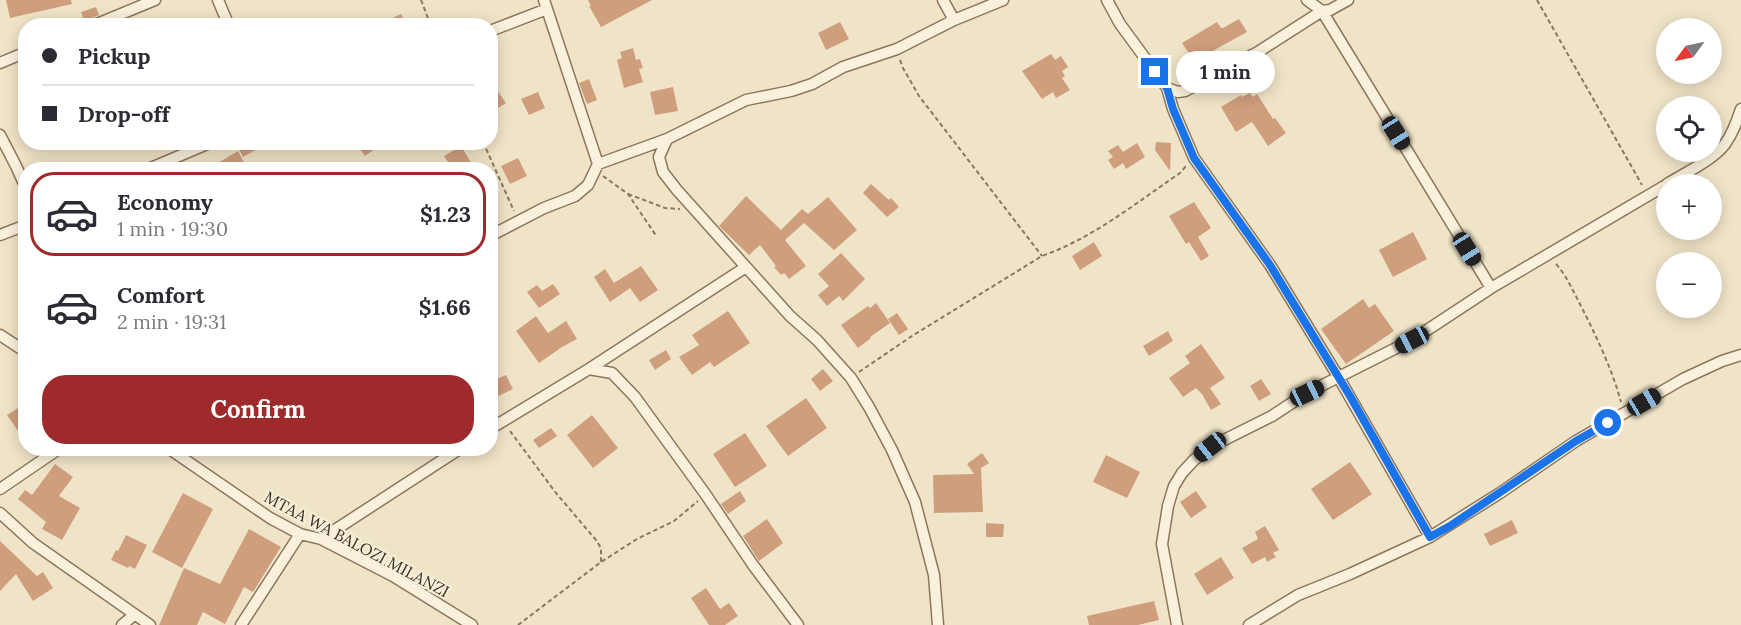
<!DOCTYPE html>
<html lang="en">
<head>
<meta charset="utf-8">
<style>
  body { margin:0; font-family:Lora,serif; background:#f2f2f3; color:#2b2b33; height:100vh; display:flex; flex-direction:column; font-size:22px; white-space:nowrap }
  * { box-sizing:border-box; margin:0 }
  p { font-size:20px; color:#7c7c81 }
  .icon { flex:none; width:33px; height:33px; fill:none; stroke:currentColor; stroke-width:2; stroke-linecap:round; stroke-linejoin:round }
  .map { position:relative; flex:1; overflow:hidden }
  .side { position:absolute; left:18px; top:162px; width:480px; height:294px; display:flex; flex-direction:column; background:#fff; border-radius:24px; box-shadow:0 3px 15px #0003 }
  .side>* { flex:none }
  .guide { position:absolute; left:18px; top:18px; width:480px; height:132px; border-radius:24px; box-shadow:0 3px 15px #0003; display:grid; align-content:center; height:132px; padding:0 24px; background:#fff }
  .needle { width:39px; rotate:237deg }
  .fabs { position:absolute; left:1656px; top:18px; display:grid; gap:12px }
  .fabs a { display:grid; place-items:center; width:66px; height:66px; border-radius:50%; background:#fff; box-shadow:0 3px 15px #0003; font-size:30px }
  .end { position:absolute; width:27px; height:27px; margin:-14px; border:8px solid #1a73e8; background:#fff; box-shadow:0 0 0 3px #fff }
  .from { border-radius:50% }
  .bubble { position:absolute; height:42px; border-radius:21px; background:#fff; box-shadow:0 3px 15px #0003; font-size:20px; font-weight:700; line-height:42px; text-align:center }
  .car { position:absolute; width:18px; height:36px; margin:-18px -9px; border-radius:8px; box-shadow:0 0 4px 2px #0007; background:linear-gradient(#222 24%,#8ab4d8 0 40%,#222 0 76%,#8ab4d8 0 86%,#222 0) }
  .guide b { display:flex; align-items:center; gap:21px; height:57px; font-size:22px }
  .guide b+b { border-top:2px solid #e1e1e2 }
  .guide i { width:15px; height:15px; background:#2b2b33 }
  ul { padding:10px 0 0; list-style:none }
  li { display:flex; align-items:center; gap:18px; height:84px; margin:0 12px 9px; padding:0 12px; border:3px solid transparent; border-radius:24px }
  li div { flex:1 }
  li b { display:block; font-size:22px }
  li em { font-style:normal; font-weight:700 }
  li.active { border-color:#9e2a2b }
  li>.icon { width:54px; height:54px; stroke-width:1.5 }
  .action { display:flex; gap:12px; margin-top:auto; padding:12px 24px }
  .action a { flex:1; height:69px; border-radius:24px; background:#9e2a2b; color:#fff; font-size:24px; font-weight:700; line-height:69px; text-align:center }
  .map>svg:first-child { display:block }
  .building { fill:#cf9f7d }
  .lines { fill:none; stroke-linecap:round; stroke-linejoin:round }
  .street-casing { stroke:#8d765c; stroke-width:13 }
  .path { stroke:#8d765c; stroke-width:2; stroke-dasharray:4.5 3; stroke-linecap:butt }
  .street { stroke:#faf1dc; stroke-width:10 }
  .route { stroke:#1a73e8; stroke-width:8 }
  .labels { text-anchor:middle; dominant-baseline:central; stroke-width:4.5; stroke-linejoin:round; paint-order:stroke }
  .street-label { font-size:16px; fill:#3d2e20; stroke:#f7eed8 }
</style>
</head>
<body>
<div class="map">
<svg width="1741" height="625" viewBox="0 0 1741 625">
  <rect width="100%" height="100%" fill="#f0e4c8"/>
  <path class="building" d="M6,0H71L72,4L10,18Z
    M588,0H652L601,27L589,6H591Z
    M96,7L99,15L84,21L81,12Z
    M401,14L407,26H375Z
    M1239,19L1247,32L1207,54L1205,51L1192,58L1182,43L1217,22L1221,28H1223Z
    M840,22L849,39L826,50L818,33Z
    M633,48L636,60L640,59L643,68L639,69L643,82L624,88L617,60L622,58L620,52Z
    M1051,54L1055,60L1061,56L1068,67L1062,71L1065,76L1062,78L1070,90L1056,98L1053,92L1042,99L1022,71Z
    M589,79L597,100L587,104L579,83Z
    M490,80L506,103L490,113Z
    M673,87L678,111L655,115L650,92Z
    M538,92L545,108L529,115L521,99Z
    M1250,93L1253,97L1257,94L1273,119L1275,118L1286,133L1268,146L1252,122L1236,132L1221,107L1241,95L1242,97Z
    M235,142H270L243,157Z
    M355,142H384L365,156Z
    M1156,142L1171,143L1170,171L1155,150Z
    M1137,143L1145,157L1126,169L1123,163L1114,169L1108,160L1113,157L1108,151L1118,145L1123,152Z
    M461,146L472,164L464,170H453L444,156Z
    M238,151L248,170H206Z
    M518,158L527,176L510,184L501,166Z
    M871,184L889,200L891,198L899,207L887,217L863,193Z
    M746,196L781,230L802,209L808,214L828,197L857,230L834,250L804,223L785,240L806,266L789,279L784,273L781,275L774,267L776,266L760,245L749,255L719,226Z
    M1194,202L1211,228L1198,237L1209,256L1201,261L1189,242L1186,244L1169,216Z
    M1413,232L1427,259L1393,277L1379,250Z
    M1094,242L1102,256L1080,270L1072,256Z
    M841,253L865,279L843,301L839,296L827,306L818,295L829,286L818,274Z
    M641,266L658,290L640,302L630,288L610,302L594,277L605,269L614,283Z
    M553,284L560,294L539,308L527,292L537,285L542,291Z
    M1363,299L1369,308L1375,304L1394,331L1346,364L1321,329Z
    M876,303L890,323L870,337L871,338L858,348L841,325L868,306L870,308Z
    M728,311L750,343L714,367L710,362L692,375L679,357L699,345L692,335Z
    M897,313L908,329L899,335L888,319Z
    M536,316L548,333L566,321L577,339L562,347L539,363L516,331Z
    M1168,331L1173,341L1149,356L1143,346Z
    M1201,344L1225,378L1210,388L1221,404L1211,410L1202,394L1196,388L1183,397L1169,378L1190,363L1185,356Z
    M666,350L671,359L655,370L649,360Z
    M823,369L833,381L820,391L811,379Z
    M506,375L513,389L490,400V382Z
    M1261,379L1271,394L1259,401L1250,386Z
    M806,398L827,428L788,456L766,426Z
    M26,403V426L18,431L7,415Z
    M592,415L618,448L593,468L567,435Z
    M551,428L557,436L539,448L533,440Z
    M745,433L767,466L735,487L713,454Z
    M982,453L989,463L981,468L983,512L934,513L933,475L974,474L967,464Z
    M1106,455L1140,472L1127,498L1093,482Z
    M1350,462L1372,494L1333,520L1311,489Z
    M55,464L73,477L59,496L80,508L62,540L42,529L46,522L18,499L25,490L32,495Z
    M740,491L746,501L728,514L721,504Z
    M1196,491L1207,507L1191,518L1180,502Z
    M183,493L213,509L182,568L152,552Z
    M767,519L783,543L759,561L743,536Z
    M1512,520L1518,533L1490,546L1484,534Z
    M986,523L1004,524L1003,537H986Z
    M1265,526L1279,550L1273,553L1276,557L1267,562L1265,557L1252,564L1242,548L1258,539L1255,532Z
    M249,529L281,547L253,592L244,587L225,624L203,612L197,625H159L184,568L220,584Z
    M126,535L147,545L135,569L129,566L128,568L111,560L116,550L118,551Z
    M0,541L37,576L43,572L53,588L33,601L16,574L0,591Z
    M1221,557L1234,578L1207,595L1194,574Z
    M706,588L720,609L729,603L738,616L725,625H709L691,598Z
    M1154,601L1159,620L1138,625H1089L1087,616Z"/>
  <g class="lines">
    <g class="street-casing">
      <path id="street" d="M218,0L229,26
        M943,0L954,20
        M1107,0L1120,24L1167,88L1173,109L1194,158L1270,265L1339,378L1430,537
        M1307,0L1322,11L1330,10L1348,0
        M92,26L155,0
        M490,31L547,9
        M0,63L26,52
        M1167,88L1178,92L1185,91L1258,52L1322,11L1491,288
        M0,135L16,166L26,188
        M598,164L667,139
        M146,170L212,142
        M1667,184C1685,173 1713,160 1725,144C1733,133 1737,121 1741,109
        M0,235L26,225
        M490,236L544,208L575,196L588,185L598,164L544,0
        M0,335L26,352
        M589,369L612,373L635,397L706,495L753,565L798,625
        M490,429L589,369L746,267
        M168,448L270,518L300,534L321,539L393,576L472,625
        M0,489L60,448
        M0,513L33,543L150,625
        M321,539L461,448
        M122,625L134,615
        M241,625L300,534
        M938,625L934,575L915,502L892,450L869,407L851,378L817,340L790,316L677,190L663,172L659,157L667,139L746,100L791,91L812,84L843,67L897,49L954,20L1003,0
        M1177,625L1162,544L1168,506L1174,486L1182,473L1194,460L1210,447L1272,416L1307,393L1412,340L1491,288L1666,185
        M1249,625L1298,595L1350,574L1430,537L1500,493L1576,441L1683,379L1722,361L1741,355"/>
    </g>
    <path class="path" d="M421,0L431,26
      M1537,0L1642,185
      M900,60L903,68L919,96L1042,256
      M483,142L514,211
      M603,176L628,194L657,237
      M628,194L665,208L680,209
      M1556,264C1567,276 1574,293 1582,308C1597,338 1612,369 1621,402
      M859,372L912,336L1042,256C1093,238 1136,203 1180,173L1186,166
      M510,431L556,493L596,540L601,548V562
      M518,625L601,562L637,539L674,521L698,501"/>
    <use href="#street" class="street"/>
  </g>
  <g class="lines">
    <path class="route" d="M1155,72L1167,88L1173,109L1194,158L1270,265L1350,396L1430,537L1450,526L1576,441L1608,423"/>
  </g>
  <g class="labels">
    <g class="street-label">
      <text transform="translate(357 544) rotate(28)">MTAA WA BALOZI MILANZI</text>
    </g>
  </g>
</svg>
<div class="fabs">
<a><svg class="needle" viewBox="-14 -14 28 28"><path d="M0-13l5 13h-10z" fill="#e53935"/><path d="M0 13l5-13h-10z" fill="#7c7c81"/></svg></a>
<a><svg class="icon" aria-label="locate" viewBox="0 0 24 24"><circle cx="12" cy="12" r="6"/><path d="M12 2v4M12 18v4M2 12h4M18 12h4"/></svg></a>
<a>+</a>
<a>−</a>
</div>
<i class="end from" style="left:1608px;top:423px"></i>
<i class="end" style="left:1155px;top:72px"></i>
<div class="bubble" style="left:1176px;top:51px;width:99px">1 min</div>
<i class="car" style="left:1396px;top:133px;rotate:148deg"></i>
<i class="car" style="left:1467px;top:249px;rotate:148deg"></i>
<i class="car" style="left:1412px;top:340px;rotate:242deg"></i>
<i class="car" style="left:1307px;top:393px;rotate:65deg"></i>
<i class="car" style="left:1644px;top:402px;rotate:60deg"></i>
<i class="car" style="left:1210px;top:447px;rotate:232deg"></i>
<div class="guide">
<b><i class="from"></i>Pickup</b>
<b><i></i>Drop-off</b>
</div>
<section class="side">
<ul>
<li class="active"><svg class="icon" aria-label="car" viewBox="0 0 24 24"><path d="M5 17H2v-5l4-1 3-4h7l3 4 3 1v5h-3M9 17h6M6 11h13"/><circle cx="7" cy="17" r="2"/><circle cx="17" cy="17" r="2"/></svg><div><b>Economy</b><p>1 min · 19:30</p></div><em>$1.23</em></li>
<li><svg class="icon" aria-label="car" viewBox="0 0 24 24"><path d="M5 17H2v-5l4-1 3-4h7l3 4 3 1v5h-3M9 17h6M6 11h13"/><circle cx="7" cy="17" r="2"/><circle cx="17" cy="17" r="2"/></svg><div><b>Comfort</b><p>2 min · 19:31</p></div><em>$1.66</em></li>
</ul>
<div class="action"><a>Confirm</a></div>
</section>
</div>
</body>
</html>
